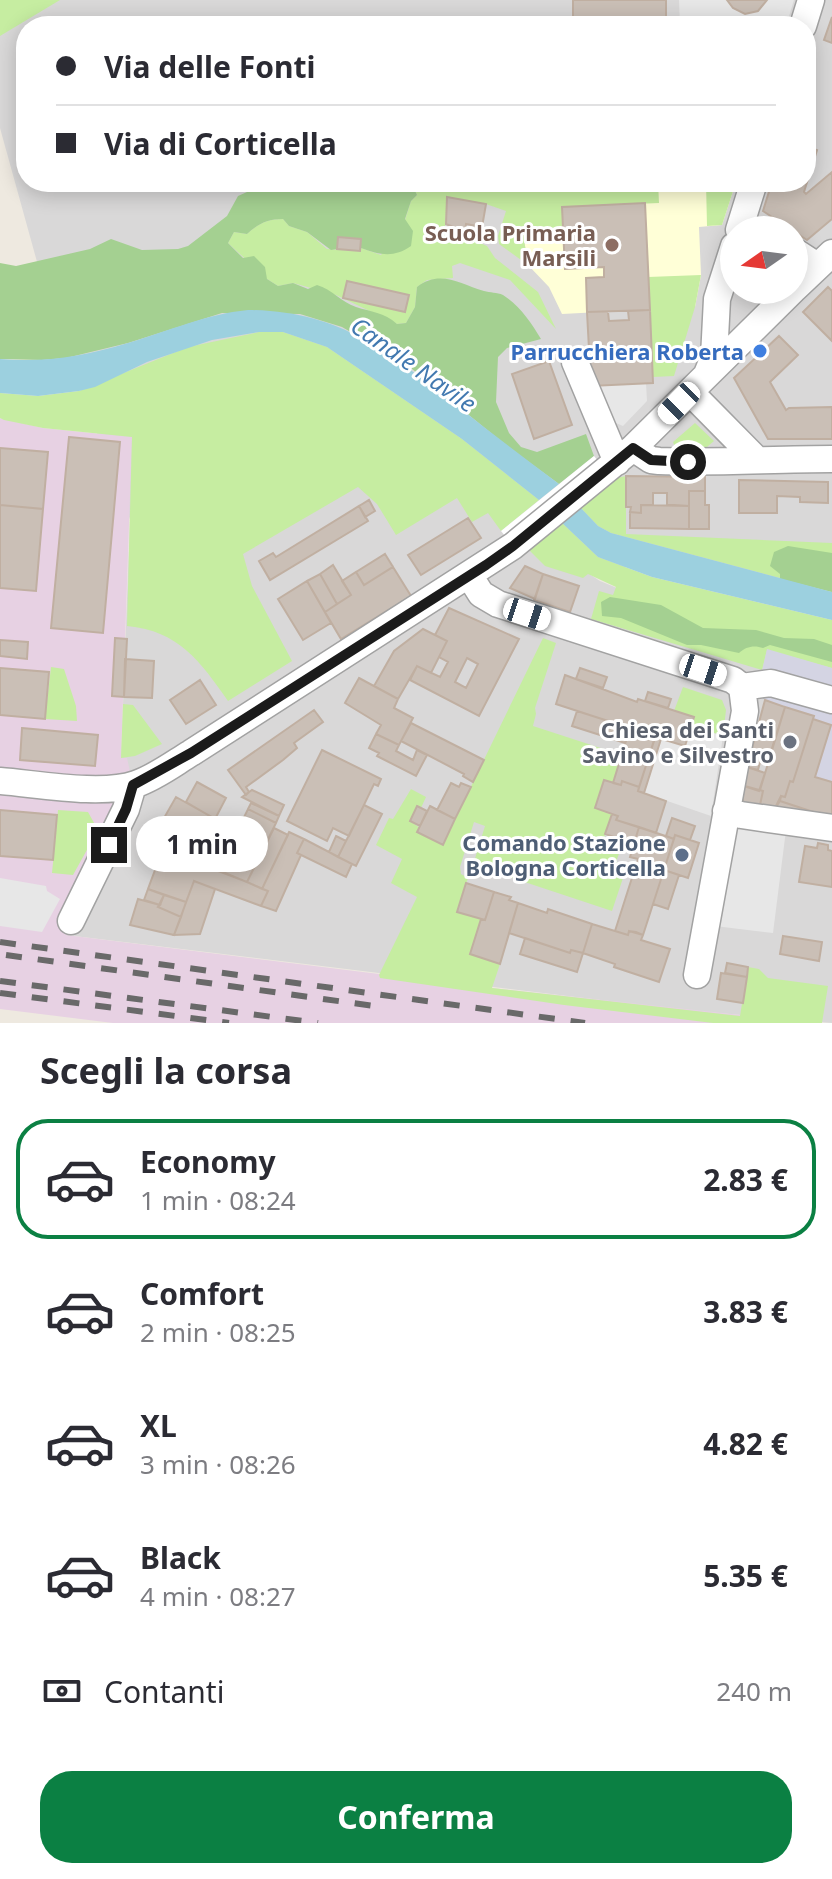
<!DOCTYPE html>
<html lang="it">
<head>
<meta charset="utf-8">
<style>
  body { margin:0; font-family:"Noto Sans",sans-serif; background:#f7f7f7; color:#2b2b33; height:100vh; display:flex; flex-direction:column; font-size:30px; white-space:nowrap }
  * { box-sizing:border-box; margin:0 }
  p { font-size:26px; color:#7c7c81 }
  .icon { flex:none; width:44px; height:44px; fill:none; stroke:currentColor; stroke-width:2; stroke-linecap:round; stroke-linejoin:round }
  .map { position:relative; height:1023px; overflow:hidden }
  .side { display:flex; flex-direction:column; background:#fff; flex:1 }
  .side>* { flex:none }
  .top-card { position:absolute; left:16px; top:16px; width:800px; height:176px; border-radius:32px; box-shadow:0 4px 20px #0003; display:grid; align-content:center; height:176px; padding:0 40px; background:#fff }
  .needle { width:52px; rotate:256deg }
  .fabs { position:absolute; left:720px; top:216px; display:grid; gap:16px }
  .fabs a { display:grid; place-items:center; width:88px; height:88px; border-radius:50%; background:#fff; box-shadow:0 4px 20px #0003; font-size:40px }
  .end { position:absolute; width:36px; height:36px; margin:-18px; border:10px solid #1b1b1b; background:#fff; box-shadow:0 0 0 4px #fff }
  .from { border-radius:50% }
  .bubble { position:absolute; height:56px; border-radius:28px; background:#fff; box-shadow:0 4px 20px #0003; font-size:26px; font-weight:700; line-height:56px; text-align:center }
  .car { position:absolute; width:24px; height:48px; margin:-24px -12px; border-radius:10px; box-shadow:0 0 6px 2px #0007; background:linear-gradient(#fff 24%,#345 0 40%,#fff 0 76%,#345 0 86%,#fff 0) }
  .top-card b { display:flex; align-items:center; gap:28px; height:76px; font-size:30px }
  .top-card b+b { border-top:2px solid #e1e1e2 }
  .top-card i { width:20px; height:20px; background:#2b2b33 }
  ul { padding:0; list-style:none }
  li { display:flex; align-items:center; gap:24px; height:120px; margin:0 16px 12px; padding:0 24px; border:4px solid transparent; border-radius:32px }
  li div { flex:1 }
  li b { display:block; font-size:30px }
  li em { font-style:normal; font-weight:700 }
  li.active { border-color:#0b8043 }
  li>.icon { width:72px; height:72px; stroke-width:1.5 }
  h2 { padding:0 40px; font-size:36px; line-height:96px }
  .pay { display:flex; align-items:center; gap:20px; height:88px; padding:0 40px; font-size:30px }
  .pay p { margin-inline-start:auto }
  .button { display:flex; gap:16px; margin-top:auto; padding:16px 40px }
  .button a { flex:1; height:92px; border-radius:32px; background:#0b8043; color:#fff; font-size:32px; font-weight:700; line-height:92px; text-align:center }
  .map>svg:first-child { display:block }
  .residential { fill:#d9d8d8; fill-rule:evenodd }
  .industrial { fill:#e7d1e3 }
  .education { fill:#ffffd7 }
  .grass { fill:#c6eda1 }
  .forest { fill:#a4d091 }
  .parking { fill:#e7e7e7 }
  .plaza { fill:#d4d4e3 }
  .water { fill:#9cd0df }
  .pier { fill:#fff }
  .building { fill:#cabfb6; stroke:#c0afa1; stroke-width:2; fill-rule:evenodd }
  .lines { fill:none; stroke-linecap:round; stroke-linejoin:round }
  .minor-casing { stroke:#a2a2a2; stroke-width:29 }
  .minor { stroke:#fff; stroke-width:26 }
  .rail { stroke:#696969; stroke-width:6; stroke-dasharray:16 16; stroke-linecap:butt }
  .route { stroke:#1b1b1b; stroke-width:10 }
  .education-dot { fill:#8d6e63; stroke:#fff; stroke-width:3 }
  .shop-dot { fill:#3f7fe0; stroke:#fff; stroke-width:3 }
  .worship-dot { fill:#6b7280; stroke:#fff; stroke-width:3 }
  .service-dot { fill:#5c6f8a; stroke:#fff; stroke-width:3 }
  .labels { text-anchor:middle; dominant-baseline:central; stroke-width:6; stroke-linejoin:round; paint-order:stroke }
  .education-label { font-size:22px; font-weight:bold; fill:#785e54; stroke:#fff; text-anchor:end }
  .shop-label { font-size:22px; font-weight:bold; fill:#366cbe; stroke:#fff; text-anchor:end }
  .worship-label { font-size:22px; font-weight:bold; fill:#5b616d; stroke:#fff; text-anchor:end }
  .service-label { font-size:22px; font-weight:bold; fill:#4e5e75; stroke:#fff; text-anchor:end }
  .water-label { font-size:24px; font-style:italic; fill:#4279b0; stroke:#fff }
</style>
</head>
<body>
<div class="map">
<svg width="832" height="1023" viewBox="0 0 832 1023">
  <rect width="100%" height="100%" fill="#eee9e0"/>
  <path class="residential" d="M0,0H832V592L765,575L574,564L600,581L617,588L832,640V1023L683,1010L66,935L121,758L130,519L52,316L0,128ZM26,26H806V182H26ZM734,230H794V290H734Z"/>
  <path class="industrial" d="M0,418L43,428L132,437L121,758H127L133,785L66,935L492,988L815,1023H113L0,1009Z"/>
  <path class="education" d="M561,182H736L722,225L699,227L701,275L695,307L562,314L549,287L528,265L523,233L563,232Z"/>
  <path class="grass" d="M0,0H60L0,36Z
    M411,182H658L659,203L562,207L563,232L523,233L528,265L499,244L498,236L506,211L486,204L447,197L445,228L487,246L495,258L538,292L556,329L510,280L460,263L452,266L453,278L427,280L417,287L415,307L406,323L397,324L336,295L293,283L278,286L267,279L228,243L234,232L247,234C258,224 267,219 283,219L289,226L307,232L327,249L360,251L361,248L381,255L405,220L411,201L417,195Z
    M706,182H736L722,225L707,226Z
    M701,275L695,307L674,376L653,377L648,277Z
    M259,332H283L327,347L462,439L539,500L501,531L488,513L472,522L457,498L396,535L377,504L358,487L243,554L252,586L292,661L228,701C200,661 179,631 127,626L132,437L43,428L4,420L0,418V393L38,396L79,391L188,347Z
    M695,423L714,441L707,447H675L673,442Z
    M626,476V534L832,543V592L611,533L598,526L579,506L612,479Z
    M560,521L598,557L652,577L832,620V668L767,650L762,670L591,619L599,591L613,595L616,587L588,574L583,578L545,566L527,548Z
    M543,638L556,643L535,708L536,714L533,726L622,755L613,783L604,781L595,808L612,814L602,844L620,851L616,862L627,866L612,911L473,865L485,826L474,822L460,867L461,874L468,878L458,911L481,919L470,954L500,964L492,988L740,1016L748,967L759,969L768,978L828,986L822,1023H713L564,1005L380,978L379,975L417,897L391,883L402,859L376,845L389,818L393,819L411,789L426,797L421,808L417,806L410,821L443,844Z
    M51,667L64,669L76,706L77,721L45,719Z
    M683,687L722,700L726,710L723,736L691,726L694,717L674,711Z
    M123,704L133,705L162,744L135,756L121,758Z
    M58,810L88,812L98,830L73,875L52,873Z"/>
  <path class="forest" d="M283,182H411L417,195L411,201L405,219L413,231L411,246C394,258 380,255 361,248V239L339,237L337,249L331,250L307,232L289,226L283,219C267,219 258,224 247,234L234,232L228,243L243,258L254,256L265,267L267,279L278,286L293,283L308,289L317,285C332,289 341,302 356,307C371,312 384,312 397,324L406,323L415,307L417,287C440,269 460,284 484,291C490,293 497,292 503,295C519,305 531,322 541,339L507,348L498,357L496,402L509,433L521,447L537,452L586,434L594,456L559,484L507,446L406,364L342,327L300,314L222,313L128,343L66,358L42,360L0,359V263L16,266L90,249L111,239L142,250L178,249L188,246L227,216L238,196L247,192H259Z
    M788,546L832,553V592L780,579V574L770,566L774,552Z
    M610,597L661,605L703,628L756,630L784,638L814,639L832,645V662L770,645L763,648C755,645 746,646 739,653L701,645H687L621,618L602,616L601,602Z"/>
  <path class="parking" d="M679,0H794L786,26H680Z
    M646,383L647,401L623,426L611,421L594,386Z
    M691,726L723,736L711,816L644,793L661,739L685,746Z
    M733,827L786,830L773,933L715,926Z
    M0,878L46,886L47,891L60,899L42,932L0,926Z"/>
  <path class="plaza" d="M767,649L832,668V782L815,777L813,715L765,700L761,676Z"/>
  <path class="water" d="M248,310C340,311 387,351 456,405C490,432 524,458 559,484L539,500L462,439L327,347L283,332H259L212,340L147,362L95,387L79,391L38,396L0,393V359C44,363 86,356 128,343C169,331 206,314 248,310Z
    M579,506L598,526L611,533L832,592V620L652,577L598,557L560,521Z"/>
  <path class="pier" d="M594,456L612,479L520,554L501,531Z"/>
  <path class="building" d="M573,0H666V24H573Z
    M727,0H767L758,11L745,14L733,8Z
    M832,17V43L824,40Z
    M806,146L817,150L804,192L806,194L832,172V219L807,240L763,211L772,182H806Z
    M447,197L486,204L482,227L466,224L465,232L446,224Z
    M645,203L650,310L587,312L586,278L604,277V267L565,269L562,207Z
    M338,237L361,239L360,251L337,249Z
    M347,281L409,295L405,312L343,298Z
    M828,287L832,291V341L803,312Z
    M650,310L653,383L591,386L587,312H608L609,321L629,320L628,311Z
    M779,336L798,355L770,382L786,410L789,408L832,407V439H768L734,378Z
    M549,361L572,425L534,439L512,374Z
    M69,437L120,442L103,633L51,628Z
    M0,448L48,452L43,509L0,505Z
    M626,476L705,477V491H689V506L667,505V493H653V505H641V513L630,512L631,507H626Z
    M739,480L828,482V503L800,502V497L777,496V513H739Z
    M689,491H705V505H709V529H689Z
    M369,500L375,511L365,517L359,506Z
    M0,505L43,509L36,591L0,588Z
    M641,505L689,506V529L630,528V512L641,513Z
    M359,506L368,521L270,580L259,561L273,553L276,557Z
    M468,518L481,538L421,575L408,555Z
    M385,554L393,567L364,585L356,572Z
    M333,565L351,595L337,604L320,574Z
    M525,566L543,574L535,599L510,588Z
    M393,567L411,596L341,639L325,612L351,595L342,581L356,572L364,585Z
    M320,574L337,604L325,612L307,581Z
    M543,574L579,586L570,612L534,600Z
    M307,581L331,623L303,640L278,599Z
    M449,608L519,639L479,716L410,680L417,666L440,677L448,662L439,657L447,641L435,635ZM467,658L478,664L466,688L455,682Z
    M423,629L447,641L431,673L417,666L398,699L374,686L394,651Z
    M115,638L127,639L124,697L112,696Z
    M0,640L28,642L27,659L0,656Z
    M125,659L154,661L152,698L124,697Z
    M0,668L49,672L45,719L0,715Z
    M580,668L607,677L603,688L576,679Z
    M565,675L637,702L638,699L694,717L685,746L655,737L654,741L637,735L639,731L556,704Z
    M359,678L398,699L394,708L413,718L399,745L376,734L381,725L345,703Z
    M200,680L216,705L186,724L170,700Z
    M648,692L671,699L668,708L645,701Z
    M765,700L785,707L767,764L760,762L758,770L747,767Z
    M785,707L814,716L793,782L790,781L785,797L781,796L774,810L760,805L763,791L760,790Z
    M314,710L323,722L294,743L297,748L283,760L246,787L249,792L246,795L228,770Z
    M577,711L630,728L625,743L572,726Z
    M813,719L831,725L815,777L832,782V818L780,801L781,796L785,797L790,781L793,782Z
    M411,723L484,760L473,782L463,776L464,774L401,741Z
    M22,728L98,735L95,766L20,760Z
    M630,728L639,731L637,735L654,741L639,787L622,781L621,785L613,783Z
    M376,734L399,745L396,751L413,760L417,750L427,755L416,776L377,756L379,753L369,748Z
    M655,737L661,739L644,793L638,791Z
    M322,750L381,779L378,786L374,784L349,836L333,828L327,841L287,821Z
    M747,767L765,773L759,791L741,785Z
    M604,780L621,785L622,781L639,787L638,791L666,801L656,833L616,820L618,816L595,808Z
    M197,782L226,798L215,819L186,802Z
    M451,783L459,787L461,783L471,787L455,819L437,810Z
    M741,785L763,791L760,805L743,803Z
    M252,790L284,805L279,816L242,797Z
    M176,797L217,820L197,855L156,832Z
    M780,801L804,809L803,817L774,810Z
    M251,803L279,816L276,823L248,809Z
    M364,805L382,814L356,866L338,857Z
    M417,806L427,811L420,826L410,821Z
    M430,806L455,819L443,845L417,832Z
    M248,809L276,823L247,882L218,871Z
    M0,810L57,815L53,860L0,856Z
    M612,814L618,816L616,820L639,827L634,844L605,834Z
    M672,818L695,826L690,840L675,835L674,839L666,836Z
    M639,827L674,839L643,935L629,931L628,935L615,931L638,859L630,857Z
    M274,828L288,835L262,889L247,882Z
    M289,832L304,839L297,853L301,855L276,911L261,906L268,891L262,889Z
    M675,835L699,843L688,878L664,870Z
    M336,836L346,841L338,857L329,852Z
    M304,839L352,864L346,877L297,853Z
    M818,843L828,845V850L832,851V887L799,882L805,846L817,848Z
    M201,847L215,855L209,867L199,862L201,858L197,855Z
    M161,854L197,867L199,862L268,891L261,906L194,881L186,902L148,889Z
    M664,870L679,875L668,909L653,904Z
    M194,881L215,889L200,934L174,935Z
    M466,883L494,892L485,920L457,912Z
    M148,889L164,895L160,905L144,900Z
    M494,892L511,897L509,900L518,903L500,964L470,954L481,919L485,920Z
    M164,895L186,902L181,917L158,907Z
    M138,899L160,905L158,907L181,917L174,935L130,925Z
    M518,903L547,913L548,909L592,924L583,953L571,950L570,953L509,933Z
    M592,924L628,935L629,931L636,932L643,935L641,940L670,949L659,982L614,967L615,964L583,953Z
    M783,936L822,942L819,961L780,954Z
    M525,938L570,953L571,950L583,953L577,972L520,954Z
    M727,963L748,967L747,977L725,973Z
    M721,973L747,977L743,1003L717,999Z"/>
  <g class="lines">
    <g class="minor-casing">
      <path id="minor" d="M803,26L811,0
        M739,230L754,182
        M794,251L817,266
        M794,289L832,253
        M575,362L617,462
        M707,374L714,357L717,299L734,246
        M690,392L756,459
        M633,448L651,460L659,461C717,463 774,459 832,459
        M469,575L481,594L498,604L733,680L742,687L745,711L697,975
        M742,687L771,683L832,700
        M0,781C38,784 102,796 136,784C156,777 173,764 191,753L513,546L633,448L793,290
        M726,811L741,815L832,828
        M71,921L126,809L133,785"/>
    </g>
    <use href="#minor" class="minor"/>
    <path class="rail" d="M0,942L585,1023
      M6,955L374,1006
      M0,981L318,1023
      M0,993L229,1023"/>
  </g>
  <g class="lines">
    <path class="route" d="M109,845L126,809L133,785L191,753L486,565L513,546L633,448L651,460L688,462"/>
  </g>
  <circle class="education-dot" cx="612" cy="245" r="8"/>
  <circle class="shop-dot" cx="760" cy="351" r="8"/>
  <circle class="worship-dot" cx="790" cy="742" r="8"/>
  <circle class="service-dot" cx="682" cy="855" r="8"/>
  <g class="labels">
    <g class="education-label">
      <text x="596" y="232">Scuola Primaria<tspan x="596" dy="25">Marsili</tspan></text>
    </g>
    <g class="shop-label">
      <text x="744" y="351">Parrucchiera Roberta</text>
    </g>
    <g class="worship-label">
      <text x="774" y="729">Chiesa dei Santi<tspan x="774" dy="25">Savino e Silvestro</tspan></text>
    </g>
    <g class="service-label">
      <text x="666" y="842">Comando Stazione<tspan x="666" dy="25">Bologna Corticella</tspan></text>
    </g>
    <g class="water-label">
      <text transform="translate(414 364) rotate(35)">Canale Navile</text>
    </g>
  </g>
</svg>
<div class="fabs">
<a><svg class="needle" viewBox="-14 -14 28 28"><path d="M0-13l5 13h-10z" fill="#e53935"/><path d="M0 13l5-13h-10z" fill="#7c7c81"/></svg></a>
</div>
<i class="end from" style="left:688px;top:462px"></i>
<i class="end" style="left:109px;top:845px"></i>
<div class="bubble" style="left:136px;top:816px;width:132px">1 min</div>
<i class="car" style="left:679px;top:403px;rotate:225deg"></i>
<i class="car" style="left:527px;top:614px;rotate:108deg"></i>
<i class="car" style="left:703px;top:670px;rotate:108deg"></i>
<div class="top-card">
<b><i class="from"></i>Via delle Fonti</b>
<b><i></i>Via di Corticella</b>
</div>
</div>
<section class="side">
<h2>Scegli la corsa</h2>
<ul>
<li class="active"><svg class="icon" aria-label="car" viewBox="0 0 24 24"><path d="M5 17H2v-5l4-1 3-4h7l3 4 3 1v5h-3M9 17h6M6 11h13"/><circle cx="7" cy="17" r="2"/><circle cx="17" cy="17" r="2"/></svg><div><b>Economy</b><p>1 min · 08:24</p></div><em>2.83 €</em></li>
<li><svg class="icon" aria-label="car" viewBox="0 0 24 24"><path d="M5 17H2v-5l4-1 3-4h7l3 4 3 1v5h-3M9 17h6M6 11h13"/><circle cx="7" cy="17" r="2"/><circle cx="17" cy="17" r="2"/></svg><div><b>Comfort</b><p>2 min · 08:25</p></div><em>3.83 €</em></li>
<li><svg class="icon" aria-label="car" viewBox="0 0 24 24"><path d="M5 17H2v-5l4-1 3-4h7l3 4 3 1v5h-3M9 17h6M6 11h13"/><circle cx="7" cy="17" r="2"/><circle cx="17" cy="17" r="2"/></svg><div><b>XL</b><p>3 min · 08:26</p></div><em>4.82 €</em></li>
<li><svg class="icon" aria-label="car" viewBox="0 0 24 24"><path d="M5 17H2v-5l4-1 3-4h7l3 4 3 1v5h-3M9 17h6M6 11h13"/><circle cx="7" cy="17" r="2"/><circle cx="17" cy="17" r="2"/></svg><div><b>Black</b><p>4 min · 08:27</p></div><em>5.35 €</em></li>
</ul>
<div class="pay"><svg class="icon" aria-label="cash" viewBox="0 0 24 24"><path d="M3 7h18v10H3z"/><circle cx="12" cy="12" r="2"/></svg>Contanti<p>240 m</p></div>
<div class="button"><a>Conferma</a></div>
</section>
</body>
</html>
